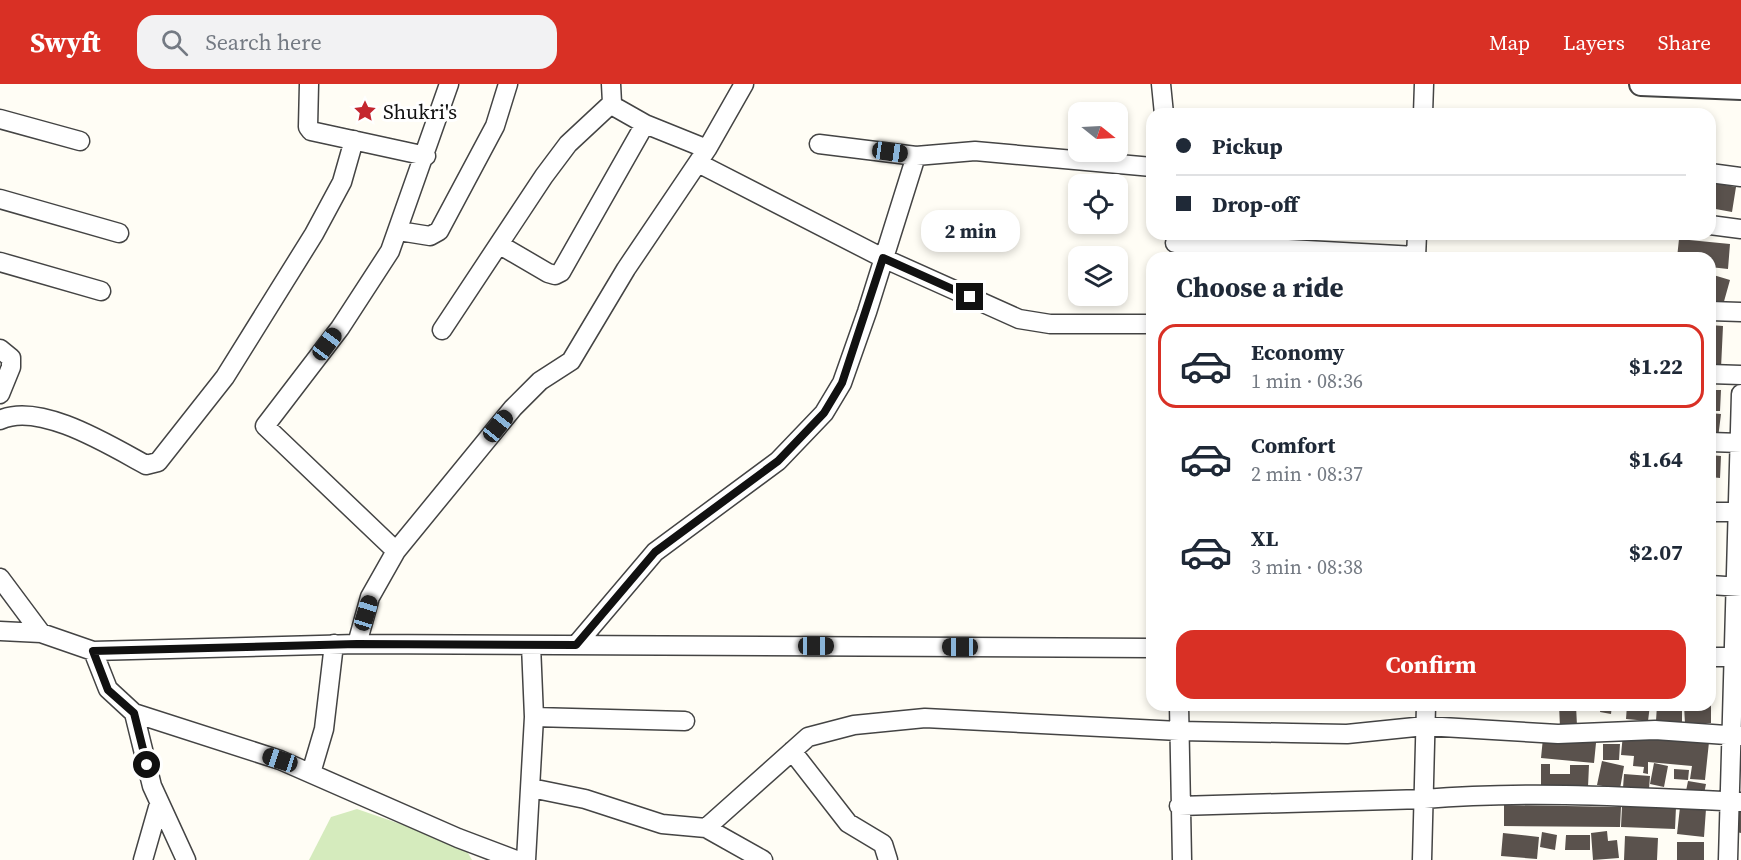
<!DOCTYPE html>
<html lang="en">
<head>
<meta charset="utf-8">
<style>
  body { margin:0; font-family:"Source Serif 4",serif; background:#f2f2f3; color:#1f2937; height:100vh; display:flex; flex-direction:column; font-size:22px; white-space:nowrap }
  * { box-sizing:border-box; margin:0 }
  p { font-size:20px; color:#747a83 }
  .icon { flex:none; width:33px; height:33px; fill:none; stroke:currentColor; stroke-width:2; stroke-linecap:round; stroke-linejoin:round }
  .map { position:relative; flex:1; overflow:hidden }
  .panel { position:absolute; left:1146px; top:168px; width:570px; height:459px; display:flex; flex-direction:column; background:#fff; border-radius:18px; box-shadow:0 3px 9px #0003 }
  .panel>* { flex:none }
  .guide { position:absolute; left:1146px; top:24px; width:570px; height:132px; border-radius:18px; box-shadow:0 3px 9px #0003; display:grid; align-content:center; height:132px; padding:0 30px; background:#fff }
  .needle { width:39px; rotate:108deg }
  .controls { position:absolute; left:1068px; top:18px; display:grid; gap:12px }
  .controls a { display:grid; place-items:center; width:60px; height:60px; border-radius:12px; background:#fff; box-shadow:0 3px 9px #0003; font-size:30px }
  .end { position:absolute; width:27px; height:27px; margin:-14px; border:8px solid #111; background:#fff; box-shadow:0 0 0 3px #fff }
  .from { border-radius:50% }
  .bubble { position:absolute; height:42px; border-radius:18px; background:#fff; box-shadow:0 3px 9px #0003; font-size:20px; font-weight:700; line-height:42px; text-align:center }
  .car { position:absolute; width:18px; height:36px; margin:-18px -9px; border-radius:8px; box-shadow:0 0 4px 2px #0007; background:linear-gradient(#222 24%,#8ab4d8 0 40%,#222 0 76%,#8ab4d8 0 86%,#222 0) }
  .guide b { display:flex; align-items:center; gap:21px; height:57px; font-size:22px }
  .guide b+b { border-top:2px solid #e0e1e3 }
  .guide i { width:15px; height:15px; background:#1f2937 }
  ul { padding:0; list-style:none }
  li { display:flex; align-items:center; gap:18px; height:84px; margin:0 12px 9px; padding:0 18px; border:3px solid transparent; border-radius:18px }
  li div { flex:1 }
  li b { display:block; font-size:22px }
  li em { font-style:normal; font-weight:700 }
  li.selected { border-color:#d93025 }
  li>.icon { width:54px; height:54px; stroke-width:1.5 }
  h2 { padding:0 30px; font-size:27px; line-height:72px }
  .action { display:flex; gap:12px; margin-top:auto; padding:12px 30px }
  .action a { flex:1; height:69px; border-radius:18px; background:#d93025; color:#fff; font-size:24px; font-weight:700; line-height:69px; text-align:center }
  header { display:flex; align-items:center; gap:36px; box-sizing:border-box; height:84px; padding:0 30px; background:#d93025; color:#fff }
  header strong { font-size:28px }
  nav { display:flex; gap:33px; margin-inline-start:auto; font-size:21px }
  .search { width:420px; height:54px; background:#f2f2f3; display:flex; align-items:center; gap:15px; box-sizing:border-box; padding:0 21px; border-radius:18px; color:#747a83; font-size:22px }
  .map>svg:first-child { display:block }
  .green { fill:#d5ebbd }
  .building { fill:#5a524d }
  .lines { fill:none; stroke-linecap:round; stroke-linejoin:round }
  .minor-casing { stroke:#444; stroke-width:21 }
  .tertiary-casing { stroke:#444; stroke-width:26 }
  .minor { stroke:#fff; stroke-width:18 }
  .tertiary { stroke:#fff; stroke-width:22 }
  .route { stroke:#111; stroke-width:8 }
  .labels { text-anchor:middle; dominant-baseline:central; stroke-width:6; stroke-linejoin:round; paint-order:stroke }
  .poi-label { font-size:21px; fill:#111; stroke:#fff; text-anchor:start }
</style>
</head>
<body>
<header>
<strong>Swyft</strong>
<div class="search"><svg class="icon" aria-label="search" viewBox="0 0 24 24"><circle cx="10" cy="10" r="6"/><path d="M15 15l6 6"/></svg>Search here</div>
<nav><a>Map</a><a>Layers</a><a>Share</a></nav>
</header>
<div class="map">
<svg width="1741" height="776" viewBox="0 0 1741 776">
  <rect width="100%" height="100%" fill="#fffdf5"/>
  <path class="green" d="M357,725L464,762L472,776H309L331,733Z"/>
  <path class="building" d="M1710,98L1736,103L1732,128L1710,124Z
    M1679,155L1730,160L1728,185L1710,183V174H1677Z
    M1710,190L1730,196L1723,221L1710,217Z
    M1710,241L1723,242L1721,284L1710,283Z
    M1710,306H1721L1720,327H1710Z
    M1710,329L1721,330L1718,354H1710Z
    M1710,371L1721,372L1720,394L1710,393Z
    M1710,397H1714L1713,422H1710Z
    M1710,437H1715V464H1710Z
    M1559,621H1576L1577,642L1560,643Z
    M1601,621H1612L1611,630L1600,628Z
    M1627,621H1650L1648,637L1626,635Z
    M1657,621H1682V639L1656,637Z
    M1684,621H1711V639L1685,640Z
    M1623,650L1709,658L1705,696L1690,695L1692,682L1648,678V690L1643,689L1644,683L1633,682L1634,672L1621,671Z
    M1543,654L1596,659L1594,679L1541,674Z
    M1603,660H1620L1619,676H1603Z
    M1602,677L1624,682L1620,705L1597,701Z
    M1654,679L1668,682L1664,703L1650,700Z
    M1541,680H1550V690H1570V681H1589L1588,703L1541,701Z
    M1674,685L1689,686L1688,696L1674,695Z
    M1624,690L1650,692L1649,705L1623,704Z
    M1688,697L1706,700L1704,710L1686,707Z
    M1504,721L1621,723L1620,743L1504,742Z
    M1622,722L1676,723L1675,745L1621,743Z
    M1737,722L1741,723V749L1732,747Z
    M1680,723L1706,725L1704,753L1677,750Z
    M1607,747L1608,757L1617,756L1619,774L1593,776L1591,749Z
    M1542,748L1557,751L1555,766L1540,763Z
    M1503,749L1539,753L1537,775L1501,772Z
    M1566,751H1590V766H1565Z
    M1625,752L1658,754L1657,776H1624Z
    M1677,758H1704V776H1677Z"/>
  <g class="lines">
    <g class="minor-casing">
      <path id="minor" d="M309,0L308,43L311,47L426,72
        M611,0L612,19L615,23L645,40L707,65
        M1161,0L1164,30
        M1423,30L1424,0
        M0,35L80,57
        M819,60L916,72L975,67L1152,83
        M698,79L883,174L1019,235L1050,240H1152
        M1710,89L1741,93
        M0,115L119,149
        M1710,141L1741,145
        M399,147L430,152L439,147L495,42L508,0
        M1175,159L1416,172
        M500,161L548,189L555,191L561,188L645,40
        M1416,174L1417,150
        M0,178L101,207
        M1710,227L1741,228
        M442,246L544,92L568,60L612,19
        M0,265L11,274V283L0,310
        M1710,290L1741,291
        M0,336C39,317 111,362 146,381L158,378L225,293L314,150L342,98L354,56
        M1710,358L1741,359
        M1710,428H1741
        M396,467L265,342L340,244L390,167L449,0
        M0,494L41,549
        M1710,501L1741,503
        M0,547L41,549L93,567L357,560L1152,564
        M357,560L370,513L396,467L513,324L540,297L571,277L626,185L707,65L744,0
        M576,561L655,468L778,377L824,329L842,299L867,228L916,72
        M93,567L108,605L134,629L280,676L458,754L516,776
        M1710,573H1741
        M1179,621L1182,776
        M134,629L152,702L186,776
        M534,633L685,637
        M792,667L848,739L883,760L888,776
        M311,689L324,645L334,560
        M531,704L585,715L662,740L706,744L763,776
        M1179,722L1424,715C1529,706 1636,713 1741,718
        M706,744L808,653L854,641L925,634L1179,647L1292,649L1347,650L1425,642L1558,650L1655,646L1741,652
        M143,776L159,720
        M526,776L534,633L531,561
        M1422,776L1426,621
        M1728,776L1741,310"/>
    </g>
    <g class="tertiary-casing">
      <path id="tertiary" d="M1641,0L1741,4"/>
    </g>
    <use href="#minor" class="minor"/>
    <use href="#tertiary" class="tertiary"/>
  </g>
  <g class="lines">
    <path class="route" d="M147,681L134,629L108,606L93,567L357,560L576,561L655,468L778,377L824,329L842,299L883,174L970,213"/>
  </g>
  <defs>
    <g id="sight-bare" transform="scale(1.8)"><path d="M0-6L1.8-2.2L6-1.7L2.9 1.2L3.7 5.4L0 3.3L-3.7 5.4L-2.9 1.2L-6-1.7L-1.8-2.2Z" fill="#c4262e" stroke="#fff" stroke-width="2.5" paint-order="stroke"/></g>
  </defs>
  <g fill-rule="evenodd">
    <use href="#sight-bare" x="365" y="27"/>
  </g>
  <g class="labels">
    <g class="poi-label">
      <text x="383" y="27">Shukri's</text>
    </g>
  </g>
</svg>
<div class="controls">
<a><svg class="needle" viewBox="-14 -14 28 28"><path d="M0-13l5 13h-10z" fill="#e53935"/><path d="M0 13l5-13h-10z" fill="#747a83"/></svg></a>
<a><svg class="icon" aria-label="locate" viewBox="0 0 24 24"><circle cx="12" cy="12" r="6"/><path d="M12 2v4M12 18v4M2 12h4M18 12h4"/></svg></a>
<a><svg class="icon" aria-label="layers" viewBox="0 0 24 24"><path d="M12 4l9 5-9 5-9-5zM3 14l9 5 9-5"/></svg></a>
</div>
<i class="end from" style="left:147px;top:681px"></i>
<i class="end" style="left:970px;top:213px"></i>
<div class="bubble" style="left:921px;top:126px;width:99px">2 min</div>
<i class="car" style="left:890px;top:68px;rotate:98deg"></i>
<i class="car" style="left:327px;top:260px;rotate:37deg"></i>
<i class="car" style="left:498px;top:342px;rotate:39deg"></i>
<i class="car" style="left:366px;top:529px;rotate:17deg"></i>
<i class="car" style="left:816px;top:562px;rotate:90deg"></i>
<i class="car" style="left:960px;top:563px;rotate:270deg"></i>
<i class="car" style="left:280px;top:676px;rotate:288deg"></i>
<div class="guide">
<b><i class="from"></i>Pickup</b>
<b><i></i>Drop-off</b>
</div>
<section class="panel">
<h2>Choose a ride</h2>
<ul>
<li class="selected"><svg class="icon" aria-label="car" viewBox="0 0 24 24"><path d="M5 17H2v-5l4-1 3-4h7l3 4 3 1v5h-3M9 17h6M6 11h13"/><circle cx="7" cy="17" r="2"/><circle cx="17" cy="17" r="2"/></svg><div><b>Economy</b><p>1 min · 08:36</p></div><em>$1.22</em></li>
<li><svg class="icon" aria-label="car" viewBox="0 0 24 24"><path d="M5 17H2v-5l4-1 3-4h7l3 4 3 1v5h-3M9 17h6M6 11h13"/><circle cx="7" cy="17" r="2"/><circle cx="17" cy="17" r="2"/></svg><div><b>Comfort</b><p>2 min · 08:37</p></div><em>$1.64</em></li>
<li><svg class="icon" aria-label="car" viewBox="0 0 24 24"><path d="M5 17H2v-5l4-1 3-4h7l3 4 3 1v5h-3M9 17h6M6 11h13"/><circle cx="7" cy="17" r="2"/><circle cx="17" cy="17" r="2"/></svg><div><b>XL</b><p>3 min · 08:38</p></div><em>$2.07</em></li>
</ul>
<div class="action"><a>Confirm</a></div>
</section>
</div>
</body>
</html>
